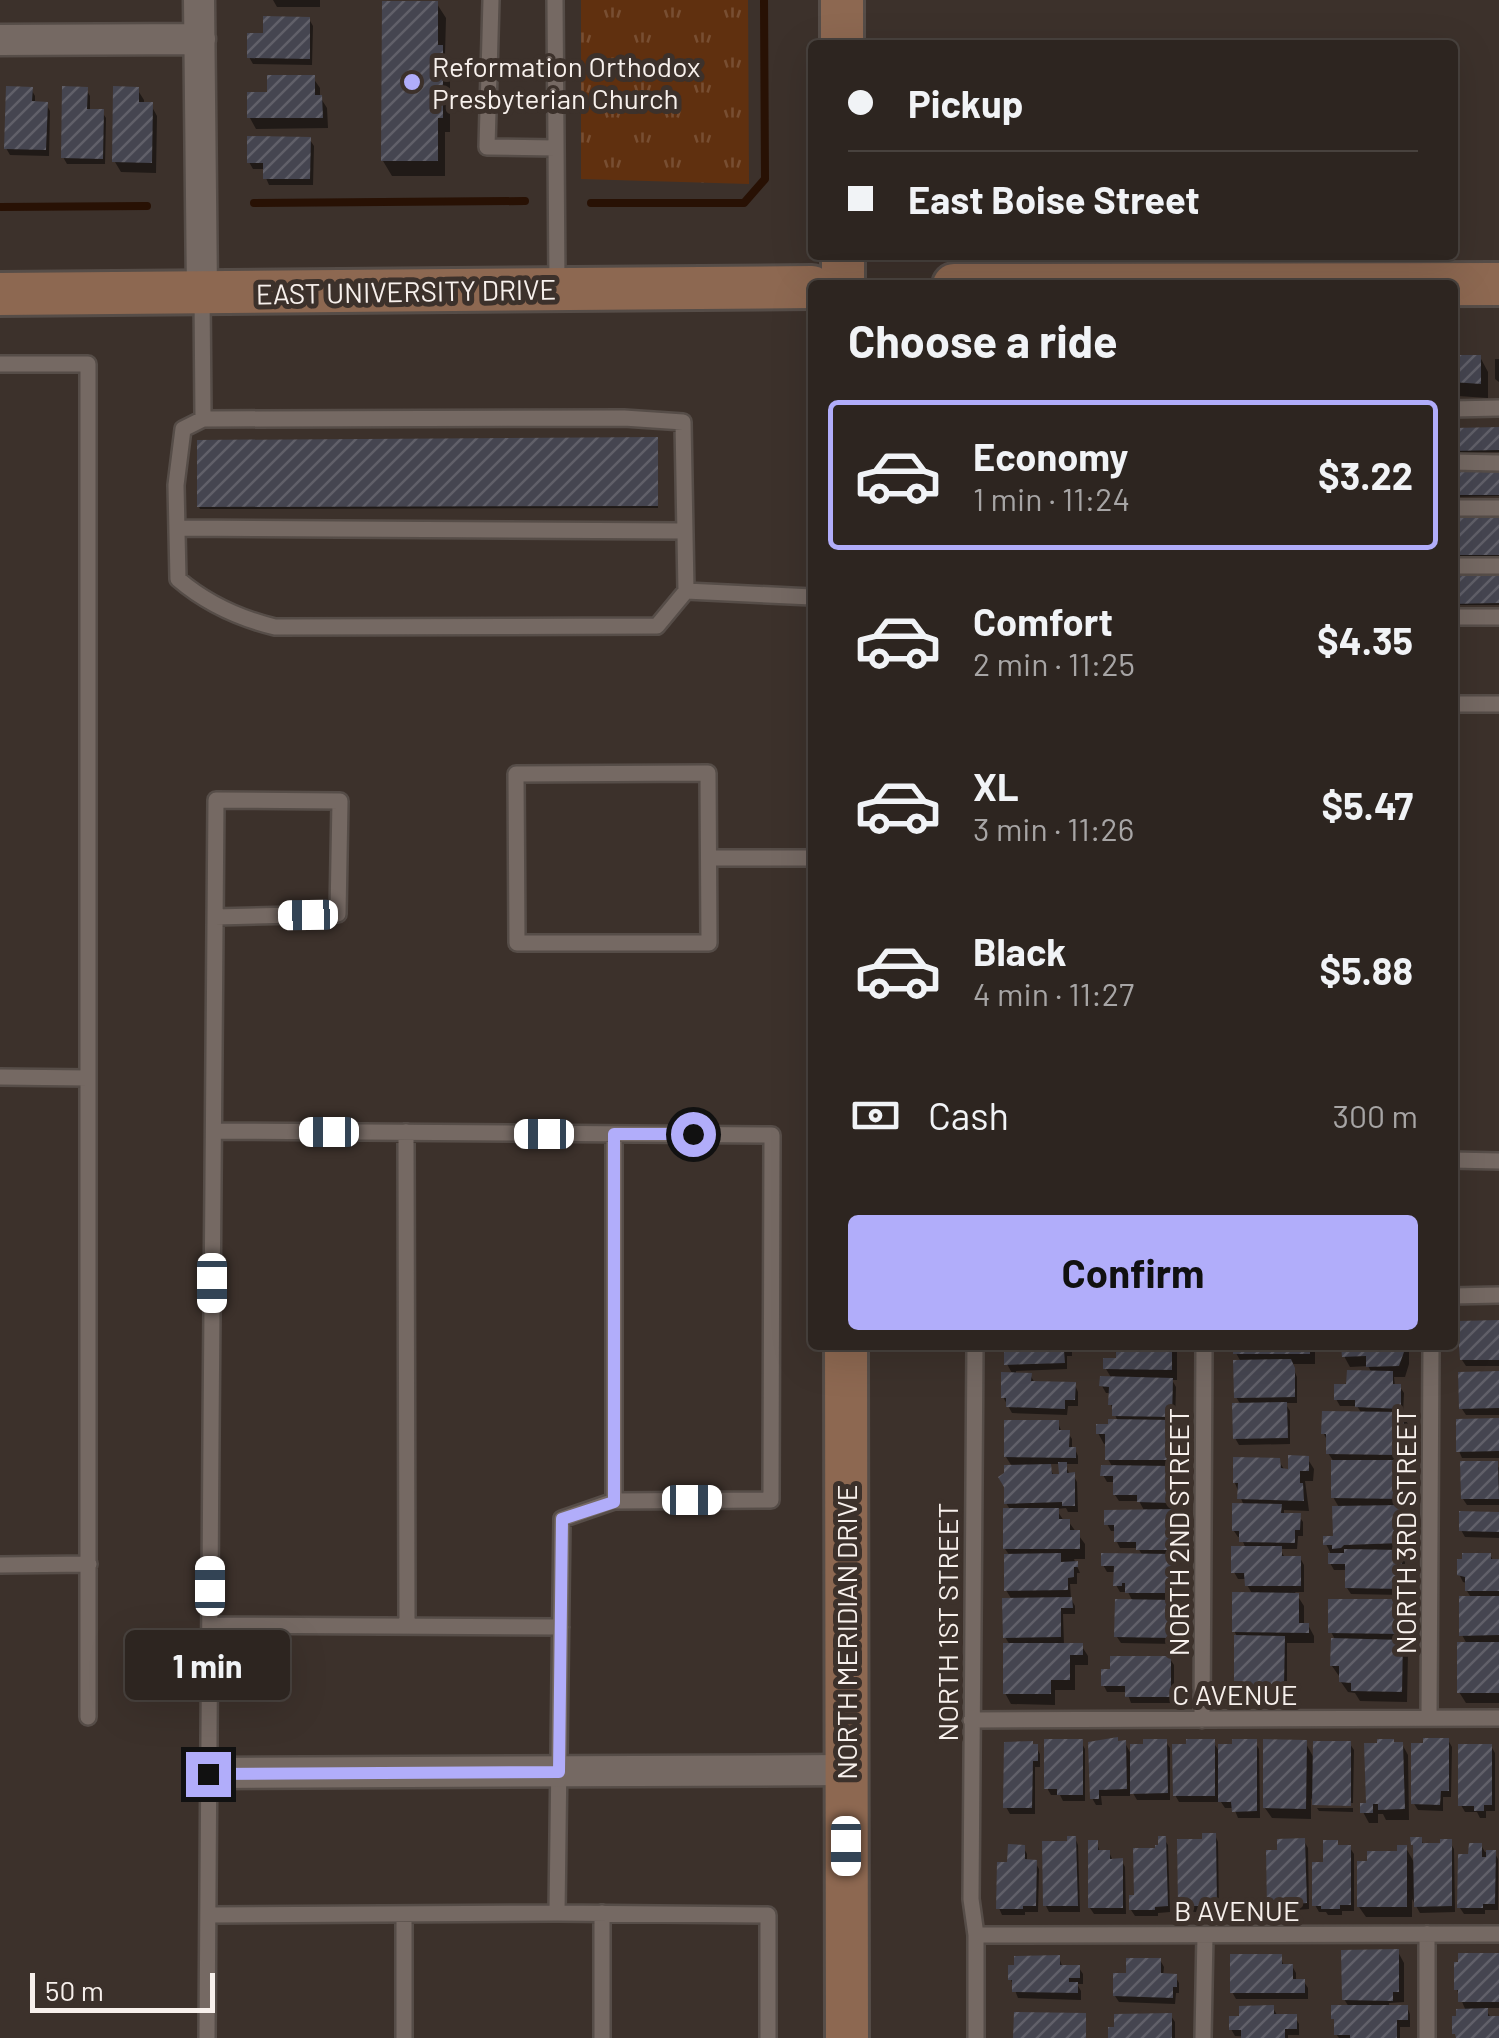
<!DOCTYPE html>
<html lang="en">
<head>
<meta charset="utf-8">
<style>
  body { margin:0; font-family:Barlow,sans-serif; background:#352d29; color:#f1f3f6; height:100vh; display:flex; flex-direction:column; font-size:38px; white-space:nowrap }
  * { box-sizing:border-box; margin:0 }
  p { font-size:32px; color:#a7a5a5 }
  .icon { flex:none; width:55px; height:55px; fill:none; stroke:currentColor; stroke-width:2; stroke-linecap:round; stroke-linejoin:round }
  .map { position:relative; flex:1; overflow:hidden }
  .sheet { position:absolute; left:808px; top:280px; width:650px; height:1070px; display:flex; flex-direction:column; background:#2d2520; border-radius:10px; box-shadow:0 10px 40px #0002,0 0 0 2px #48423e }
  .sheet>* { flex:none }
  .hud { position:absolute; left:808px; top:40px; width:650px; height:220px; border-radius:10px; box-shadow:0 10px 40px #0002,0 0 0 2px #48423e; display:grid; align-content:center; height:220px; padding:0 40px; background:#2d2520 }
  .scale { position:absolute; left:30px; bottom:25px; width:185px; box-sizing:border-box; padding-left:10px; border:5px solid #f7f0ec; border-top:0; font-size:28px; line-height:35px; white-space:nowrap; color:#f7f0ec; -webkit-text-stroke:8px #3c312b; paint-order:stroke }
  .end { position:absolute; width:45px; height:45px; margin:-22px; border:12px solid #b1adfa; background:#111; box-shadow:0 0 0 5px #111 }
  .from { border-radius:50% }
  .bubble { position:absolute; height:70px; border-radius:10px; background:#2d2520; box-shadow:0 10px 40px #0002,0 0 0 2px #48423e; font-size:32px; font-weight:700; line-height:70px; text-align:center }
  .car { position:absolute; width:30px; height:60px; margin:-30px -15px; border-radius:12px; box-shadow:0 0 8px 2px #0007; background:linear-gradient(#fff 24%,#345 0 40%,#fff 0 76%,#345 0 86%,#fff 0) }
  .hud b { display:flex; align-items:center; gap:35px; height:95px; font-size:38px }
  .hud b+b { border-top:2px solid #48423e }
  .hud i { width:25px; height:25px; background:#f1f3f6 }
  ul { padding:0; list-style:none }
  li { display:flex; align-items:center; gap:30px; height:150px; margin:0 20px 15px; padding:0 20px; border:5px solid transparent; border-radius:10px }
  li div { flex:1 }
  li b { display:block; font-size:38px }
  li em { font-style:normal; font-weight:700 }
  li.current { border-color:#b1adfa }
  li>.icon { width:90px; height:90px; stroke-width:1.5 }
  h2 { padding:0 40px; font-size:45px; line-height:120px }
  .pay { display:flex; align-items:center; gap:25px; height:110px; padding:0 40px; font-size:38px }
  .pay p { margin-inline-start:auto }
  .action { display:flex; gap:20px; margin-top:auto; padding:20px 40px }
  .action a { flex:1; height:115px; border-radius:10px; background:#b1adfa; color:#111; font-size:40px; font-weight:700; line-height:115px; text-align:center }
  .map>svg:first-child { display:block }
  .grass { fill:url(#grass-tufts) }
  .shadow { fill:#0007; fill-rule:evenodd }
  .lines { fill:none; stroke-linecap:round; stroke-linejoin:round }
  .stream { stroke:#281104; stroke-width:8 }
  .building { fill:url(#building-hatch) }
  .lane-casing { stroke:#564d48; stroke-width:20 }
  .street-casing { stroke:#564d48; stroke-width:35 }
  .secondary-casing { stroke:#564d48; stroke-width:48 }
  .lane { stroke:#756963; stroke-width:15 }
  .street { stroke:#756963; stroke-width:30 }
  .secondary { stroke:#8d6851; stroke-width:42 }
  .route { stroke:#b1adfa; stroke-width:12 }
  .poi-dot { fill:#b1adfa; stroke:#3c312b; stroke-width:4 }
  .labels { text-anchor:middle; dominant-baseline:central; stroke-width:10; stroke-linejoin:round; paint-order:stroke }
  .poi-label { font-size:28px; fill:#f7f0ec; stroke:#3c312b; text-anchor:start }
  .street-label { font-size:28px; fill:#f7f0ec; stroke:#3c312b }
</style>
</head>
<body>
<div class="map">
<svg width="1499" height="2038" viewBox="0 0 1499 2038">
  <defs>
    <pattern id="grass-tufts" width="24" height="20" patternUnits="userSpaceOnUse" patternTransform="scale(2.5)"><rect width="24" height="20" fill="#60300f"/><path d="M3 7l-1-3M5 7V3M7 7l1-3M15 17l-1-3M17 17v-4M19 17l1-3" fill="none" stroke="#784e32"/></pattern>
    <pattern id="building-hatch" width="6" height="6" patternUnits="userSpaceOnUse" patternTransform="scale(2.5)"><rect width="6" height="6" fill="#454550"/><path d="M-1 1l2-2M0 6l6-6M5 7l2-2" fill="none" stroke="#616069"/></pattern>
  </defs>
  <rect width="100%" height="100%" fill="#3c312b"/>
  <path class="grass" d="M581,0H748L749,184L581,179Z"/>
  <path class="shadow" d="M273,0H320V7H277Z
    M437,4L446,18L445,54L450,63V132H445V176H392L383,161Z
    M309,19L313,26L312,65L253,64L249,57L266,36Z
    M313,78L320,88V97L327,108L328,128L256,129L250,118L269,94Z
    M31,89L35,96V104H46L50,111L49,156L10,155L6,148Z
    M86,89L90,96V112H102L106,118L105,164H67L63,157Z
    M137,89L144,100V105H151L157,116L156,173L121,172L115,162Z
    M310,140L314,146L313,185H269L266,178V169H253L249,162Z
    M1452,357H1480L1488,372V398L1458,396L1452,387Z
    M1495,359H1499V382L1495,379Z
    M1452,430H1499V452L1452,453Z
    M658,442V508L200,509L199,507Z
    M1499,474V496L1452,497V475Z
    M1452,521H1499V557H1452Z
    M1452,577H1499V605H1452Z
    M1499,1322V1366H1466L1462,1360Z
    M1006,1345H1072V1356H1067V1369L1016,1371V1375H1030L1035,1383L1075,1385L1078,1392V1406H1068L1067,1415L1012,1413L1003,1397L1013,1375L1007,1364Z
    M1113,1345H1177V1380H1172L1176,1387L1175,1423H1173L1179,1433L1178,1470H1173L1176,1475L1175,1509H1171L1176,1518L1177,1546L1172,1555L1176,1563V1596L1170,1600L1175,1609V1644L1121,1643L1117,1637L1133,1602L1128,1592H1120L1116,1585V1572H1107L1103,1565L1143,1556L1138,1548H1120L1117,1542V1531H1111L1107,1524L1145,1512L1139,1501H1119L1115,1495V1482H1107L1103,1475L1113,1468L1108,1459V1444H1104L1098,1433L1118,1422L1111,1405V1393H1106L1102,1386L1112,1379L1106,1369L1119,1361Z
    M1236,1345H1315V1364H1291L1297,1377V1403H1285L1290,1411V1444L1239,1445L1235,1438L1241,1405L1236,1397L1241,1362L1236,1353Z
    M1344,1345H1409V1364L1405,1377H1394L1395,1387H1400L1404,1393L1403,1415L1409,1426L1408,1456L1402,1465L1407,1473L1406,1509H1400L1406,1518L1407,1553L1402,1554L1405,1559L1404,1595L1351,1594L1347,1588L1348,1570H1334L1330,1563V1552L1326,1544L1335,1539L1340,1509L1333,1497L1334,1462L1328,1453V1442L1324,1434L1362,1414L1357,1406H1340L1336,1399L1349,1386L1372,1373L1368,1366L1350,1367L1344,1356Z
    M1499,1373V1415H1466L1462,1409Z
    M1499,1421V1458H1462L1459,1451Z
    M1058,1423L1062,1433H1068L1072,1439V1449H1075L1078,1456V1464H1065L1070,1475H1073L1077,1482L1078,1512H1068L1066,1508L1056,1509L1064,1521H1068L1085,1544V1559H1074L1080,1573H1077V1584H1070L1071,1599L1075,1606V1614H1063L1064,1645H1081L1088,1656V1665H1075V1690H1055V1705L1011,1704L1005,1693L1010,1645L1005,1637L1012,1600L1006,1590L1010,1556L1005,1549L1011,1511L1006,1503L1013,1468L1006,1457ZM1048,1464H1061V1476H1054Z
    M1307,1458L1314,1469L1313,1481H1305L1309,1511L1284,1510V1515L1299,1516L1303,1522V1536H1298L1297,1549H1280L1285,1558H1300L1304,1565V1592H1295L1304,1606V1625H1308L1314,1636V1643H1287V1692L1240,1691L1236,1684L1237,1636L1234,1631L1253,1595L1247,1585V1579H1238L1234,1572L1246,1549L1241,1537H1238L1234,1531L1244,1506L1235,1483L1279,1461L1285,1471Z
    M1496,1463L1499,1468V1505H1467L1463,1499Z
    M1499,1515V1538L1465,1537L1461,1530Z
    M1490,1555L1494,1562H1499V1703H1466L1459,1692L1467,1644L1462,1635L1472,1599L1467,1591V1583L1463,1582L1459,1574Z
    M1400,1602L1404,1608V1640H1400L1408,1653L1407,1702L1360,1701L1355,1693L1348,1692L1341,1682V1676H1339L1332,1666L1336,1641L1331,1632Z
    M1170,1659L1174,1665V1703H1131L1127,1692H1107L1104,1686Z
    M1448,1740L1452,1747L1451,1797H1443V1811L1418,1810L1411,1799Z
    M1081,1742L1085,1749V1801H1063L1060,1795H1051L1047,1788Z
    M1166,1742L1170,1748V1800H1137L1130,1788V1796H1101L1102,1805H1096L1092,1798L1118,1743H1125L1132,1756Z
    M1213,1742L1221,1754L1255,1742L1259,1749L1260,1818H1238L1234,1808H1225L1221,1802H1179L1175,1795Z
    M1305,1742L1315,1760L1350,1744L1354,1750L1353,1803H1315V1805L1311,1798V1819L1272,1818L1265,1808Z
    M1402,1744L1408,1755L1409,1820H1386L1383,1814H1378V1823H1369L1363,1812L1368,1805L1380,1746Z
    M1491,1746L1495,1753V1811H1486V1818H1480L1477,1812H1465L1461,1805Z
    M1036,1747L1040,1754V1767H1035V1814H1010L1006,1807Z
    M1317,1808H1353V1812L1319,1811Z
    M1215,1835L1218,1842L1219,1912H1184L1180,1905L1205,1842Z
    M1075,1838L1078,1845L1080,1912H1049L1046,1906L1069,1843Z
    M1164,1839L1168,1845L1170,1912L1158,1913V1916H1135L1131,1910Z
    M1421,1839L1424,1846L1450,1842L1454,1849L1455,1912L1420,1913L1412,1899V1917H1366L1359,1907L1406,1848L1416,1866Z
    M1304,1841L1308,1848L1309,1909L1296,1910V1917H1273L1270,1911L1279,1852Z
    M1097,1843L1100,1852H1109L1113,1861H1122L1125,1867L1126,1914H1094L1090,1908Z
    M1481,1845L1485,1852H1494L1498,1859V1910H1485V1914H1464L1460,1908L1471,1856Z
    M1023,1847L1027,1854V1862H1035L1039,1869L1038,1912H1025V1915H1002L999,1908L1010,1865Z
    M1339,1848H1350L1354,1854V1911H1342V1915H1328L1326,1912H1319L1315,1905L1326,1864Z
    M1398,1952L1404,1963V2002L1389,2003V2007H1407L1410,2014V2027H1400V2038H1339L1336,2034L1349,2007L1344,1999Z
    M1499,1955V2008H1485L1491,2018H1499V2038H1457L1466,2011L1457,1990Z
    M1280,1956L1284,1966H1292L1296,1973V1981L1304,1982L1308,1988V1999H1236L1232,1992Z
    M1059,1958L1063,1968H1079L1083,1974V1984H1077L1081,1991V2000L1018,1998L1011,1980Z
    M1160,1960L1164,1967L1163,1976H1175L1179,1983V1993H1176L1175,2004L1119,2002L1115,1996L1129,1976Z
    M1273,2008L1277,2015L1295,2017L1299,2024V2035H1288V2038L1235,2036L1231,2029Z
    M1171,2016L1175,2022V2038H1111Z"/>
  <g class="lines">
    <path class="stream" d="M254,203L525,201
      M591,203H744L765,179L764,0
      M0,207L147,206"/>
  </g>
  <path class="building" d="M382,1H438V45H443V118H438V161H381Z
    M263,16L310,17V59L247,58V33H263Z
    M267,75H315V95H322L323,118H247V92H267Z
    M6,86L33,87L32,101L48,102L46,150L4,149Z
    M62,86L88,87L87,109H104L103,159L61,158Z
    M113,86L139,87V102H153L152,163L112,162Z
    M247,136L311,137L310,179H263V163H247Z
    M1452,355H1481V384L1452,382Z
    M1499,427V450L1452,451V428Z
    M658,437V506L197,507V440Z
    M1452,472H1499V495H1452Z
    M1452,518H1499V555H1452Z
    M1452,575H1499V603L1452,604Z
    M1499,1320V1360H1460L1457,1321Z
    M1004,1345H1069L1070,1350H1064L1065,1363L1004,1365Z
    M1116,1345H1172V1370L1103,1369V1358H1116Z
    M1233,1345H1310V1354H1233Z
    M1341,1345H1404V1352L1399,1366L1366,1367V1356L1342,1357Z
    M1291,1359L1295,1368V1397L1234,1398L1233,1360Z
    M1347,1370L1393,1371V1384H1401V1409L1355,1407V1400H1334V1384H1346Z
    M1499,1371V1408L1459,1409L1458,1372Z
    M1001,1372L1032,1373L1031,1381L1076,1382L1075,1400H1065V1409L1006,1407V1398H1001Z
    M1100,1376L1173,1378L1172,1417L1112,1416V1405H1108L1109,1387L1099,1386Z
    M1287,1402L1288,1438L1233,1439L1232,1403Z
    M1322,1411L1404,1412V1444L1396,1455L1326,1454V1434H1321Z
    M1499,1418V1451L1456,1452V1419Z
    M1108,1419L1174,1420L1173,1460H1105V1434H1096V1424H1108Z
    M1004,1420H1059V1430H1070L1069,1447H1076V1458L1004,1457Z
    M1288,1455L1309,1456V1471H1300V1483H1303L1304,1501L1237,1499L1238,1483H1233V1457L1280,1458L1281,1468L1288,1469Z
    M1331,1460H1402V1499L1331,1498Z
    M1460,1461H1498L1499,1499H1461Z
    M1058,1462H1067V1473L1075,1472V1506H1062V1502L1004,1504V1487L998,1477L1004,1473V1465L1051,1464L1052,1474H1059Z
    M1101,1465L1173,1466L1172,1503L1137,1502V1495H1113V1476H1100Z
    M1232,1503L1282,1504L1281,1513H1301L1300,1530H1295V1543L1239,1542V1531H1232Z
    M1401,1505L1402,1543L1344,1545L1341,1548L1332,1549V1545H1323V1536H1333L1332,1506Z
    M1003,1508H1059V1519H1070V1530H1080V1549H1003Z
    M1174,1509V1538L1168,1550H1136V1542H1114V1525H1104V1510Z
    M1459,1511L1499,1512V1532L1459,1531Z
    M1231,1546H1282V1556H1301V1586H1245L1244,1573H1231Z
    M1344,1549L1402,1550V1589L1345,1588V1564H1328V1553H1344Z
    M1061,1553V1562L1078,1561V1567H1074V1577L1068,1578V1590L1004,1591V1554Z
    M1101,1553L1173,1554V1589L1167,1593H1125V1583H1122V1586H1113L1114,1566H1101Z
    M1462,1553H1491V1559H1499V1591H1465V1577L1457,1575V1559H1462Z
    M1232,1592L1299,1593V1623H1309V1633L1232,1632Z
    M1459,1596H1499V1635L1459,1636Z
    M1072,1597L1073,1608H1061V1637L1003,1638L1002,1598Z
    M1115,1599L1173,1600L1172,1638L1114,1637Z
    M1328,1599H1402V1634L1328,1633Z
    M1234,1635L1285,1636L1284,1686L1234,1685Z
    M1331,1638L1403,1640L1402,1692L1351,1691V1683L1339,1682V1666H1330Z
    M1457,1642H1499V1693H1457Z
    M1003,1643H1083V1655H1070V1680H1051V1694H1003Z
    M1110,1656H1171V1697H1125V1686H1101V1669H1110Z
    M1118,1737V1741L1126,1740L1127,1789L1099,1790V1799H1090L1088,1742Z
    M1423,1738H1449V1791H1441L1440,1805L1411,1804V1743H1423Z
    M1044,1739H1083V1795H1057V1789H1044Z
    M1143,1739H1167L1168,1793L1130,1794V1744H1143Z
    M1186,1739H1215V1796H1173L1172,1744H1186Z
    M1232,1739H1257V1811L1232,1812L1231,1802H1218V1744H1232Z
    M1263,1739L1307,1740L1306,1809L1263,1808Z
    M1377,1739H1394V1742H1403L1405,1809L1378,1810V1804H1373V1813H1360V1803H1366L1364,1743H1377Z
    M1033,1741V1744H1038V1761H1033L1032,1808H1003L1004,1742Z
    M1313,1741H1351V1806L1312,1805Z
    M1458,1744H1492V1805H1484V1811H1474V1806H1458Z
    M1202,1833H1216L1217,1906H1178L1177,1839H1202Z
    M1067,1836H1076L1078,1906H1043L1042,1841H1067Z
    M1158,1836H1166L1168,1906L1155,1907V1910H1129V1895H1134L1133,1848H1155V1845H1158Z
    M1410,1837H1422V1843H1440V1839H1452V1906L1414,1907L1413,1845H1411Z
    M1305,1838L1307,1903L1294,1904V1911H1267L1266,1850H1277V1839Z
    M1088,1840H1098V1850H1110V1859L1123,1858V1908H1088Z
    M1323,1840H1338V1845H1351V1905H1340V1909H1321V1906H1312V1862H1323Z
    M1469,1843H1482V1857H1486V1850H1496L1495,1904H1483V1908H1457L1458,1854H1468Z
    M1008,1844L1025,1845V1859L1037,1860L1036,1906H1023V1909H996L997,1862H1007Z
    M1397,1845H1407V1907H1357V1861H1367V1851H1397Z
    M1399,1949V1992H1393V2001L1342,2000L1341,1950Z
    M1458,1953H1499V2002H1458V1990H1454V1962H1458Z
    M1230,1954H1282V1964H1293V1979H1305V1993H1230Z
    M1060,1955V1965H1080V1978H1069V1982H1078V1993L1012,1992V1980H1008V1965H1014V1956Z
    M1126,1958H1161V1973L1177,1974V1987H1173V1998L1113,1996V1973H1126Z
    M1274,2005V2014H1297V2029H1285V2038H1241V2030H1229V2016H1239V2006Z
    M1331,2005H1408V2020H1397V2038H1350V2035H1334V2019H1331Z
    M1488,2008V2016H1499V2038H1456L1455,2034H1452V2016H1456V2009Z
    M1014,2012L1086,2013V2038H1013Z
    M1172,2013V2038H1108V2027H1114V2014Z"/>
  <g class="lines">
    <g class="lane-casing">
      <path id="lane" d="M491,0L487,147L555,148
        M555,0L557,285
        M202,293L203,419L624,418L683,422L686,591L812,597
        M0,364H88V1717
        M1452,409L1499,408
        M203,419L183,429L176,485L178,579C206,603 238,618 275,627L657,626L686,591
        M1452,462L1499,463
        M1452,508H1499
        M177,528L684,531
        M1452,566H1499
        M1452,617H1499
        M1452,704H1499
        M708,773L709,943H517L516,774Z
        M709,858H812
        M0,1077L88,1078
        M214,1131L772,1135L771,1500L614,1501L562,1519L557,1913
        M406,1132L407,1625
        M614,1134V1501
        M1452,1160L1499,1161
        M1452,1296L1499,1295
        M975,1345L971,1899L976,1935V2038
        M0,1565L89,1564
        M210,1625L561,1627
        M1429,1718L1431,1345
        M971,1720L1499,1718
        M1202,1720L1204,1345
        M602,1913V2038
        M208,1915L557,1913L768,1915V2038
        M976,1935L1499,1934
        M207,2038C209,1625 213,1213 216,800L340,801L338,914L215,917
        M404,2038V1914
        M1203,2038L1205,1935
        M1427,2038V1934"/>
    </g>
    <g class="street-casing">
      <path id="street" d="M199,0L202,293
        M0,40L200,39
        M209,1773L846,1770"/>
    </g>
    <g class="secondary-casing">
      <path id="secondary" d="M842,0V45
        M843,255V285
        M954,285L1499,284
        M0,294L812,287
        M846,1345L847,2038"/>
    </g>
    <use href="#lane" class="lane"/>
    <use href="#street" class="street"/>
    <use href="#secondary" class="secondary"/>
  </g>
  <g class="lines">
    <path class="route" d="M208,1774L559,1772L562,1519L614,1502V1134H693"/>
  </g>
  <circle class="poi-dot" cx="412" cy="82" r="10"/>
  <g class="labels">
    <g class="poi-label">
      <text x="432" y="66">Reformation Orthodox<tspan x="432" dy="32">Presbyterian Church</tspan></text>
    </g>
    <g class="street-label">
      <text transform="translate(406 291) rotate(-1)">EAST UNIVERSITY DRIVE</text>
      <text transform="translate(1405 1531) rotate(-90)">NORTH 3RD STREET</text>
      <text transform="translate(1178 1532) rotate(-90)">NORTH 2ND STREET</text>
      <text transform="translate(947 1622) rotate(-90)">NORTH 1ST STREET</text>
      <text transform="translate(846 1632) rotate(-90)">NORTH MERIDIAN DRIVE</text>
      <text x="1235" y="1694">C AVENUE</text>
      <text x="1237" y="1910">B AVENUE</text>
    </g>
  </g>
</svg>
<div class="scale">50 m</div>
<i class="end from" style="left:693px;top:1134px"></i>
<i class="end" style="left:208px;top:1774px"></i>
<div class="bubble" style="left:125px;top:1630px;width:165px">1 min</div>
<i class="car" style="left:308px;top:915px;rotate:269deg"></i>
<i class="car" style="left:329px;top:1132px;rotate:270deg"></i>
<i class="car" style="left:544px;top:1134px;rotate:270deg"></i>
<i class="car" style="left:212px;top:1283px;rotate:180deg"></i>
<i class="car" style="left:692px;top:1500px;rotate:90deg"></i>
<i class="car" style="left:210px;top:1586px;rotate:0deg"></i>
<i class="car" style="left:846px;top:1846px;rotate:180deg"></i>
<div class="hud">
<b><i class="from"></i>Pickup</b>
<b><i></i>East Boise Street</b>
</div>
<section class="sheet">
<h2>Choose a ride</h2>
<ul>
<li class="current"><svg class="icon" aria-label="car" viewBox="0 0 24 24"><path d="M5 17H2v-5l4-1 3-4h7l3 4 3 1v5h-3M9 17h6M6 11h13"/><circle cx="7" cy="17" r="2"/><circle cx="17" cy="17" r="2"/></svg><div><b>Economy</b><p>1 min · 11:24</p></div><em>$3.22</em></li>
<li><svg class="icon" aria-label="car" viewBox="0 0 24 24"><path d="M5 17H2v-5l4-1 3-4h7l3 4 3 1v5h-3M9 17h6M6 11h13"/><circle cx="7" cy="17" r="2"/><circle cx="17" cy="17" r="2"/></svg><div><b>Comfort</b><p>2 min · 11:25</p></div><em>$4.35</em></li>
<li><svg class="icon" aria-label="car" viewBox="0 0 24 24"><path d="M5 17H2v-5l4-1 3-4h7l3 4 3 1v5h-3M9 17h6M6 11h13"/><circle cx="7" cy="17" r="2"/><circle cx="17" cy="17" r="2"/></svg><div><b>XL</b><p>3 min · 11:26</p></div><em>$5.47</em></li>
<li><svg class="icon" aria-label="car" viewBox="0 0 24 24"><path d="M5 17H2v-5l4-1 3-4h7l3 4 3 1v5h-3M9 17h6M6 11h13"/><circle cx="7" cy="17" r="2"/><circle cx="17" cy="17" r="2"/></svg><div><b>Black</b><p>4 min · 11:27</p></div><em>$5.88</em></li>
</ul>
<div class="pay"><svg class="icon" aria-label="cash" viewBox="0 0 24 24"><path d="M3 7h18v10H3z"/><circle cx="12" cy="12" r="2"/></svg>Cash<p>300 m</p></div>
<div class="action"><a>Confirm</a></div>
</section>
</div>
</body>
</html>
